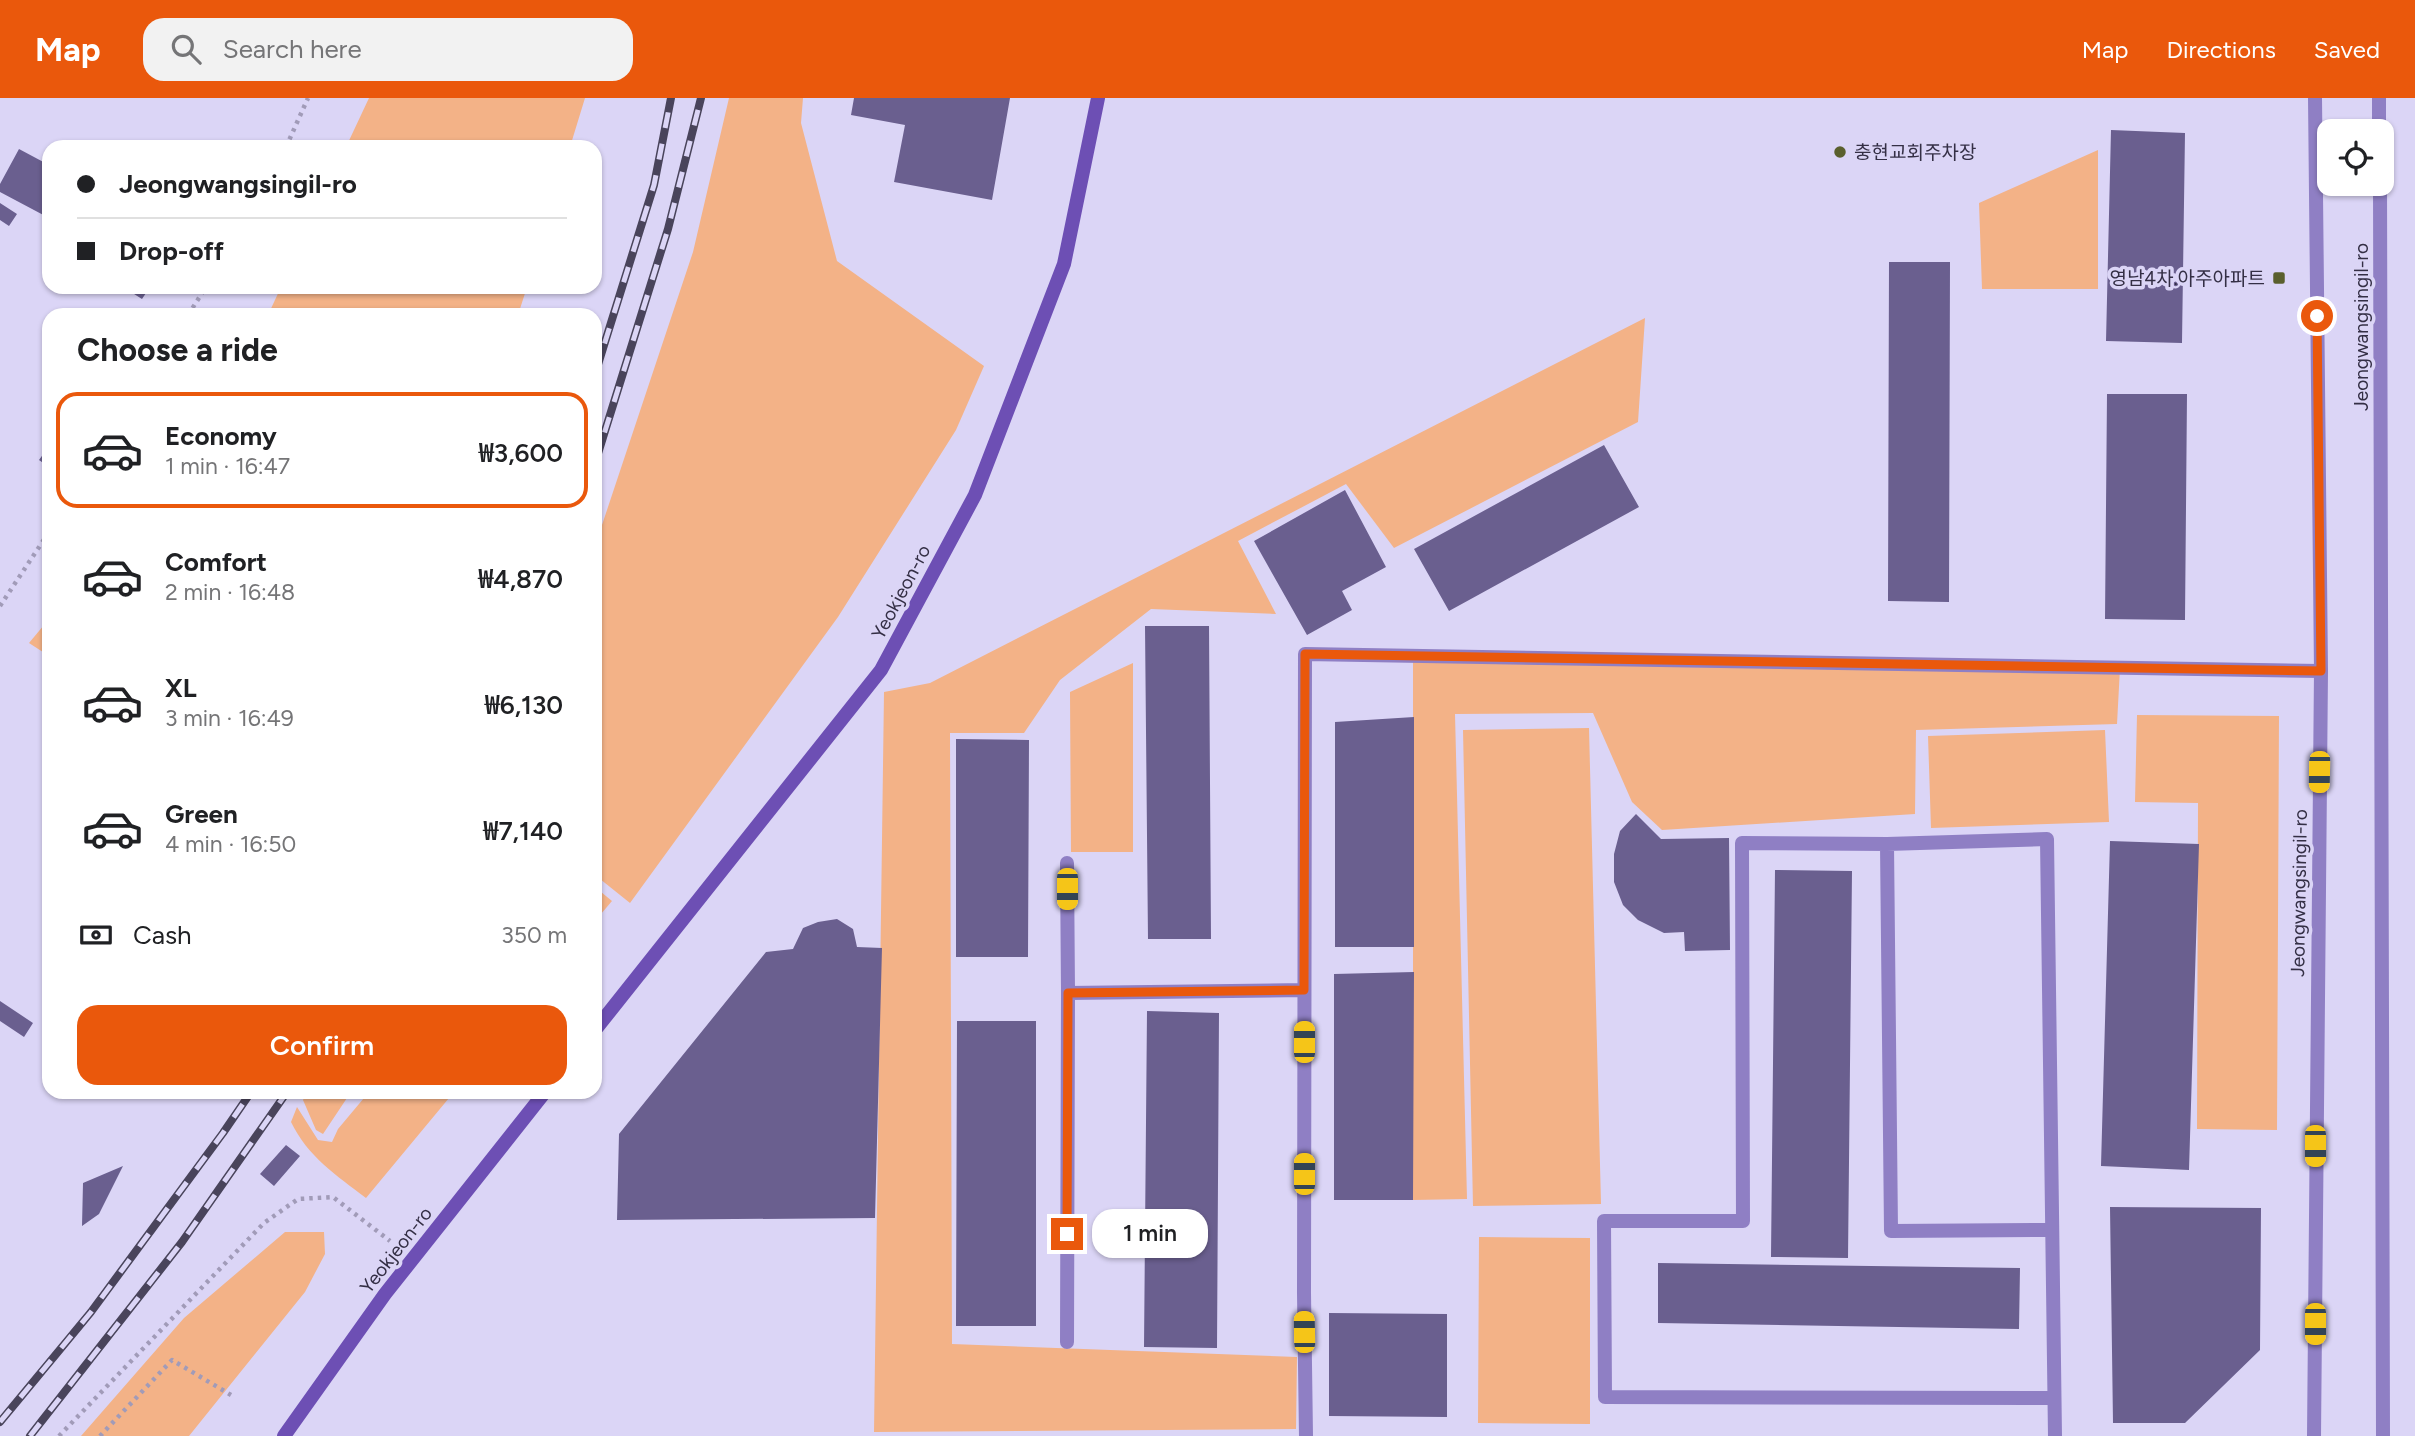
<!DOCTYPE html>
<html lang="en">
<head>
<meta charset="utf-8">
<style>
  body { margin:0; font-family:Figtree,"Noto Sans KR",sans-serif; background:#f2f2f2; color:#202124; height:100vh; display:flex; flex-direction:column; font-size:26px; white-space:nowrap }
  * { box-sizing:border-box; margin:0 }
  p { font-size:23px; color:#757577 }
  .icon { flex:none; width:38px; height:38px; fill:none; stroke:currentColor; stroke-width:2; stroke-linecap:round; stroke-linejoin:round }
  .map { position:relative; flex:1; overflow:hidden }
  .details { position:absolute; left:42px; top:210px; width:560px; height:791px; display:flex; flex-direction:column; background:#fff; border-radius:21px; box-shadow:0 2px 5px #0004 }
  .details>* { flex:none }
  .guide { position:absolute; left:42px; top:42px; width:560px; height:154px; border-radius:21px; box-shadow:0 2px 5px #0004; display:grid; align-content:center; height:154px; padding:0 35px; background:#fff }
  .fabs { position:absolute; left:2317px; top:21px; display:grid; gap:14px }
  .fabs a { display:grid; place-items:center; width:77px; height:77px; border-radius:14px; background:#fff; box-shadow:0 2px 5px #0004; font-size:35px }
  .end { position:absolute; width:32px; height:32px; margin:-16px; border:9px solid #ea580c; background:#fff; box-shadow:0 0 0 4px #fff }
  .from { border-radius:50% }
  .bubble { position:absolute; height:49px; border-radius:21px; background:#fff; box-shadow:0 2px 5px #0004; font-size:23px; font-weight:600; line-height:49px; text-align:center }
  .car { position:absolute; width:21px; height:42px; margin:-21px -10px; border-radius:9px; box-shadow:0 0 5px 2px #0007; background:linear-gradient(#f5c518 24%,#345 0 40%,#f5c518 0 76%,#345 0 86%,#f5c518 0) }
  .guide b { display:flex; align-items:center; gap:24px; height:66px; font-size:26px }
  .guide b+b { border-top:2px solid #e0e0e0 }
  .guide i { width:18px; height:18px; background:#202124 }
  ul { padding:0; list-style:none }
  li { display:flex; align-items:center; gap:21px; height:116px; margin:0 14px 10px; padding:0 21px; border:4px solid transparent; border-radius:21px }
  li div { flex:1 }
  li b { display:block; font-size:26px }
  li em { font-style:normal; font-weight:600 }
  li.selected { border-color:#ea580c }
  li>.icon { width:63px; height:63px; stroke-width:1.5 }
  h2 { padding:0 35px; font-size:32px; line-height:84px }
  .pay { display:flex; align-items:center; gap:18px; height:77px; padding:0 35px; font-size:26px }
  .pay p { margin-inline-start:auto }
  .button { display:flex; gap:14px; margin-top:auto; padding:14px 35px }
  .button a { flex:1; height:80px; border-radius:21px; background:#ea580c; color:#fff; font-size:28px; font-weight:600; line-height:80px; text-align:center }
  header { display:flex; align-items:center; gap:42px; box-sizing:border-box; height:98px; padding:0 35px; background:#ea580c; color:#fff }
  header strong { font-size:33px }
  nav { display:flex; gap:38px; margin-inline-start:auto; font-size:24px }
  .search { width:490px; height:63px; background:#f2f2f2; display:flex; align-items:center; gap:18px; box-sizing:border-box; padding:0 24px; border-radius:21px; color:#757577; font-size:26px }
  .map>svg:first-child { display:block }
  .green { fill:#f3b287 }
  .building { fill:#6a5f8f }
  .lines { fill:none; stroke-linecap:round; stroke-linejoin:round }
  .path { stroke:#a19bb8; stroke-width:4.5; stroke-dasharray:3.5 5; stroke-linecap:butt }
  .minor { stroke:#8f7fc4; stroke-width:14 }
  .tertiary { stroke:#8f7fc4; stroke-width:14 }
  .secondary { stroke:#6d4fb4; stroke-width:14 }
  .rail-casing { stroke:#49445b; stroke-width:8 }
  .rail { stroke:#dbd5f6; stroke-width:5; stroke-dasharray:16; stroke-linecap:butt }
  .route { stroke:#ea580c; stroke-width:9 }
  .poi-dot { fill:#5a5f2d; stroke:#dbd5f6; stroke-width:2.5 }
  .labels { text-anchor:middle; dominant-baseline:central; stroke-width:7; stroke-linejoin:round; paint-order:stroke }
  .poi-label { font-size:19px; fill:#342f45; stroke:#dbd5f6; text-anchor:start }
  .street-label { font-size:19px; fill:#342f45; stroke:#dbd5f6 }
</style>
</head>
<body>
<header>
<strong>Map</strong>
<div class="search"><svg class="icon" aria-label="search" viewBox="0 0 24 24"><circle cx="10" cy="10" r="6"/><path d="M15 15l6 6"/></svg>Search here</div>
<nav><a>Map</a><a>Directions</a><a>Saved</a></nav>
</header>
<div class="map">
<svg width="2415" height="1338" viewBox="0 0 2415 1338">
  <rect width="100%" height="100%" fill="#dbd5f6"/>
  <path class="green" d="M369,0H585L570,49H346Z
    M729,0H803L801,25L837,163L984,268L956,332L838,519L630,805L595,777V448L693,154Z
    M2098,52V191H1982L1979,105Z
    M281,189H527L518,217H268Z
    M1645,220L1638,324L1394,450L1346,386L1238,443L1276,516L1151,511L1060,582L1024,635H950L952,1246L1297,1259L1296,1331L874,1334L884,594L930,585Z
    M49,521V558L29,545Z
    M1413,558L2120,570L2117,626L1916,632L1915,716L1662,732L1632,704L1593,615L1455,616L1467,1101L1413,1102Z
    M1133,565V754H1071L1070,594Z
    M2137,617L2279,618L2277,1032L2197,1031L2198,705L2135,704Z
    M1589,630L1601,1106L1473,1108L1463,632Z
    M2105,632L2109,724L1931,730L1928,638Z
    M595,789L612,803L595,823Z
    M307,994H351L323,1036L316,1032L303,1002Z
    M369,994H454L366,1100C336,1077 308,1059 291,1024L297,1009L318,1042L332,1044L338,1031Z
    M285,1134H324L325,1156L305,1194L189,1338H81L184,1220Z
    M1479,1139L1590,1140V1326L1478,1325Z"/>
  <path class="building" d="M854,0H1010L992,102L894,84L905,27L851,17Z
    M2111,32L2185,35L2182,245L2106,243Z
    M19,51L49,67V120L0,94V86Z
    M0,105L17,116L9,128L0,122Z
    M1889,164H1950L1949,504L1888,503Z
    M123,189H150L142,201Z
    M2107,296H2187L2185,522L2105,521Z
    M1604,347L1639,409L1449,513L1414,451Z
    M49,348V369L39,362Z
    M1345,392L1386,469L1342,493L1352,512L1307,537L1254,443Z
    M1145,528H1209L1211,841H1148Z
    M1414,619V849H1335V624Z
    M956,641L1029,642L1028,859H956Z
    M1636,716L1661,741L1729,740L1730,852L1685,853L1684,834L1664,835L1638,822L1623,807L1614,784V756L1620,733Z
    M2110,743L2199,746L2189,1072L2101,1068Z
    M1775,772L1852,773L1848,1160L1771,1159Z
    M837,821L853,831L857,849L882,850L875,1120L617,1122L619,1036L766,854L793,851L803,830L818,824Z
    M1414,874L1413,1102H1334V876Z
    M0,903L33,925L24,939L0,923Z
    M1147,913L1219,915L1217,1250L1144,1249Z
    M957,923H1036V1228H956Z
    M286,1047L300,1058L274,1088L260,1076Z
    M123,1068L99,1116L82,1128L83,1085Z
    M2110,1109L2261,1110L2260,1252L2185,1325H2113Z
    M1658,1165L2020,1170L2019,1231L1658,1225Z
    M1329,1215L1447,1216V1319L1329,1318Z"/>
  <g class="lines">
    <path class="path" d="M286,49L308,0
      M188,217L206,189
      M0,508L49,434
      M59,1338L264,1125L298,1101L333,1099L390,1143
      M100,1338L172,1262L231,1297"/>
    <path class="minor" d="M1887,746L1742,745L1743,1123H1604L1605,1299L2054,1300
      M1067,765L1068,895
      M2052,1132L1891,1133L1887,746L2047,741L2055,1338
      M1067,1244L1068,895L1304,892
      M1306,1338L1304,1195L1305,556L2321,573"/>
    <path class="tertiary" d="M2379,0V33
      M2380,86L2383,1338
      M2314,1338L2321,573L2315,0"/>
    <path class="secondary" d="M595,932L881,572L975,397L1064,166L1098,0
      M284,1338L385,1196L545,994"/>
    <g class="rail-casing">
      <path id="rail" d="M595,276L654,87L671,0
        M595,365L668,131L701,0
        M0,1324L91,1214L223,1035L251,994
        M30,1338L182,1144L287,994"/>
    </g>
    <use href="#rail" class="rail"/>
  </g>
  <g class="lines">
    <path class="route" d="M1067,1136L1068,895L1304,892L1305,556L2321,573L2317,218"/>
  </g>
  <g class="poi-dot">
    <circle cx="1840" cy="54" r="7"/>
    <rect x="2272" y="173" width="14" height="14" rx="3.5"/>
  </g>
  <g class="labels">
    <g class="poi-label">
      <text x="1854" y="54">충현교회주차장</text>
      <text x="2265" y="180" text-anchor="end">영남4차.아주아파트</text>
    </g>
    <g class="street-label">
      <text transform="translate(2361 229) rotate(-90)">Jeongwangsingil-ro</text>
      <text transform="translate(901 494) rotate(-62)">Yeokjeon-ro</text>
      <text transform="translate(2299 795) rotate(-89)">Jeongwangsingil-ro</text>
      <text transform="translate(396 1152) rotate(-52)">Yeokjeon-ro</text>
    </g>
  </g>
</svg>
<div class="fabs">
<a><svg class="icon" aria-label="locate" viewBox="0 0 24 24"><circle cx="12" cy="12" r="6"/><path d="M12 2v4M12 18v4M2 12h4M18 12h4"/></svg></a>
</div>
<i class="end from" style="left:2317px;top:218px"></i>
<i class="end" style="left:1067px;top:1136px"></i>
<div class="bubble" style="left:1092px;top:1111px;width:116px">1 min</div>
<i class="car" style="left:2319px;top:674px;rotate:181deg"></i>
<i class="car" style="left:1067px;top:791px;rotate:180deg"></i>
<i class="car" style="left:1304px;top:944px;rotate:0deg"></i>
<i class="car" style="left:2315px;top:1048px;rotate:180deg"></i>
<i class="car" style="left:1304px;top:1076px;rotate:0deg"></i>
<i class="car" style="left:2315px;top:1226px;rotate:180deg"></i>
<i class="car" style="left:1304px;top:1234px;rotate:359deg"></i>
<div class="guide">
<b><i class="from"></i>Jeongwangsingil-ro</b>
<b><i></i>Drop-off</b>
</div>
<section class="details">
<h2>Choose a ride</h2>
<ul>
<li class="selected"><svg class="icon" aria-label="car" viewBox="0 0 24 24"><path d="M5 17H2v-5l4-1 3-4h7l3 4 3 1v5h-3M9 17h6M6 11h13"/><circle cx="7" cy="17" r="2"/><circle cx="17" cy="17" r="2"/></svg><div><b>Economy</b><p>1 min · 16:47</p></div><em>₩3,600</em></li>
<li><svg class="icon" aria-label="car" viewBox="0 0 24 24"><path d="M5 17H2v-5l4-1 3-4h7l3 4 3 1v5h-3M9 17h6M6 11h13"/><circle cx="7" cy="17" r="2"/><circle cx="17" cy="17" r="2"/></svg><div><b>Comfort</b><p>2 min · 16:48</p></div><em>₩4,870</em></li>
<li><svg class="icon" aria-label="car" viewBox="0 0 24 24"><path d="M5 17H2v-5l4-1 3-4h7l3 4 3 1v5h-3M9 17h6M6 11h13"/><circle cx="7" cy="17" r="2"/><circle cx="17" cy="17" r="2"/></svg><div><b>XL</b><p>3 min · 16:49</p></div><em>₩6,130</em></li>
<li><svg class="icon" aria-label="car" viewBox="0 0 24 24"><path d="M5 17H2v-5l4-1 3-4h7l3 4 3 1v5h-3M9 17h6M6 11h13"/><circle cx="7" cy="17" r="2"/><circle cx="17" cy="17" r="2"/></svg><div><b>Green</b><p>4 min · 16:50</p></div><em>₩7,140</em></li>
</ul>
<div class="pay"><svg class="icon" aria-label="cash" viewBox="0 0 24 24"><path d="M3 7h18v10H3z"/><circle cx="12" cy="12" r="2"/></svg>Cash<p>350 m</p></div>
<div class="button"><a>Confirm</a></div>
</section>
</div>
</body>
</html>
